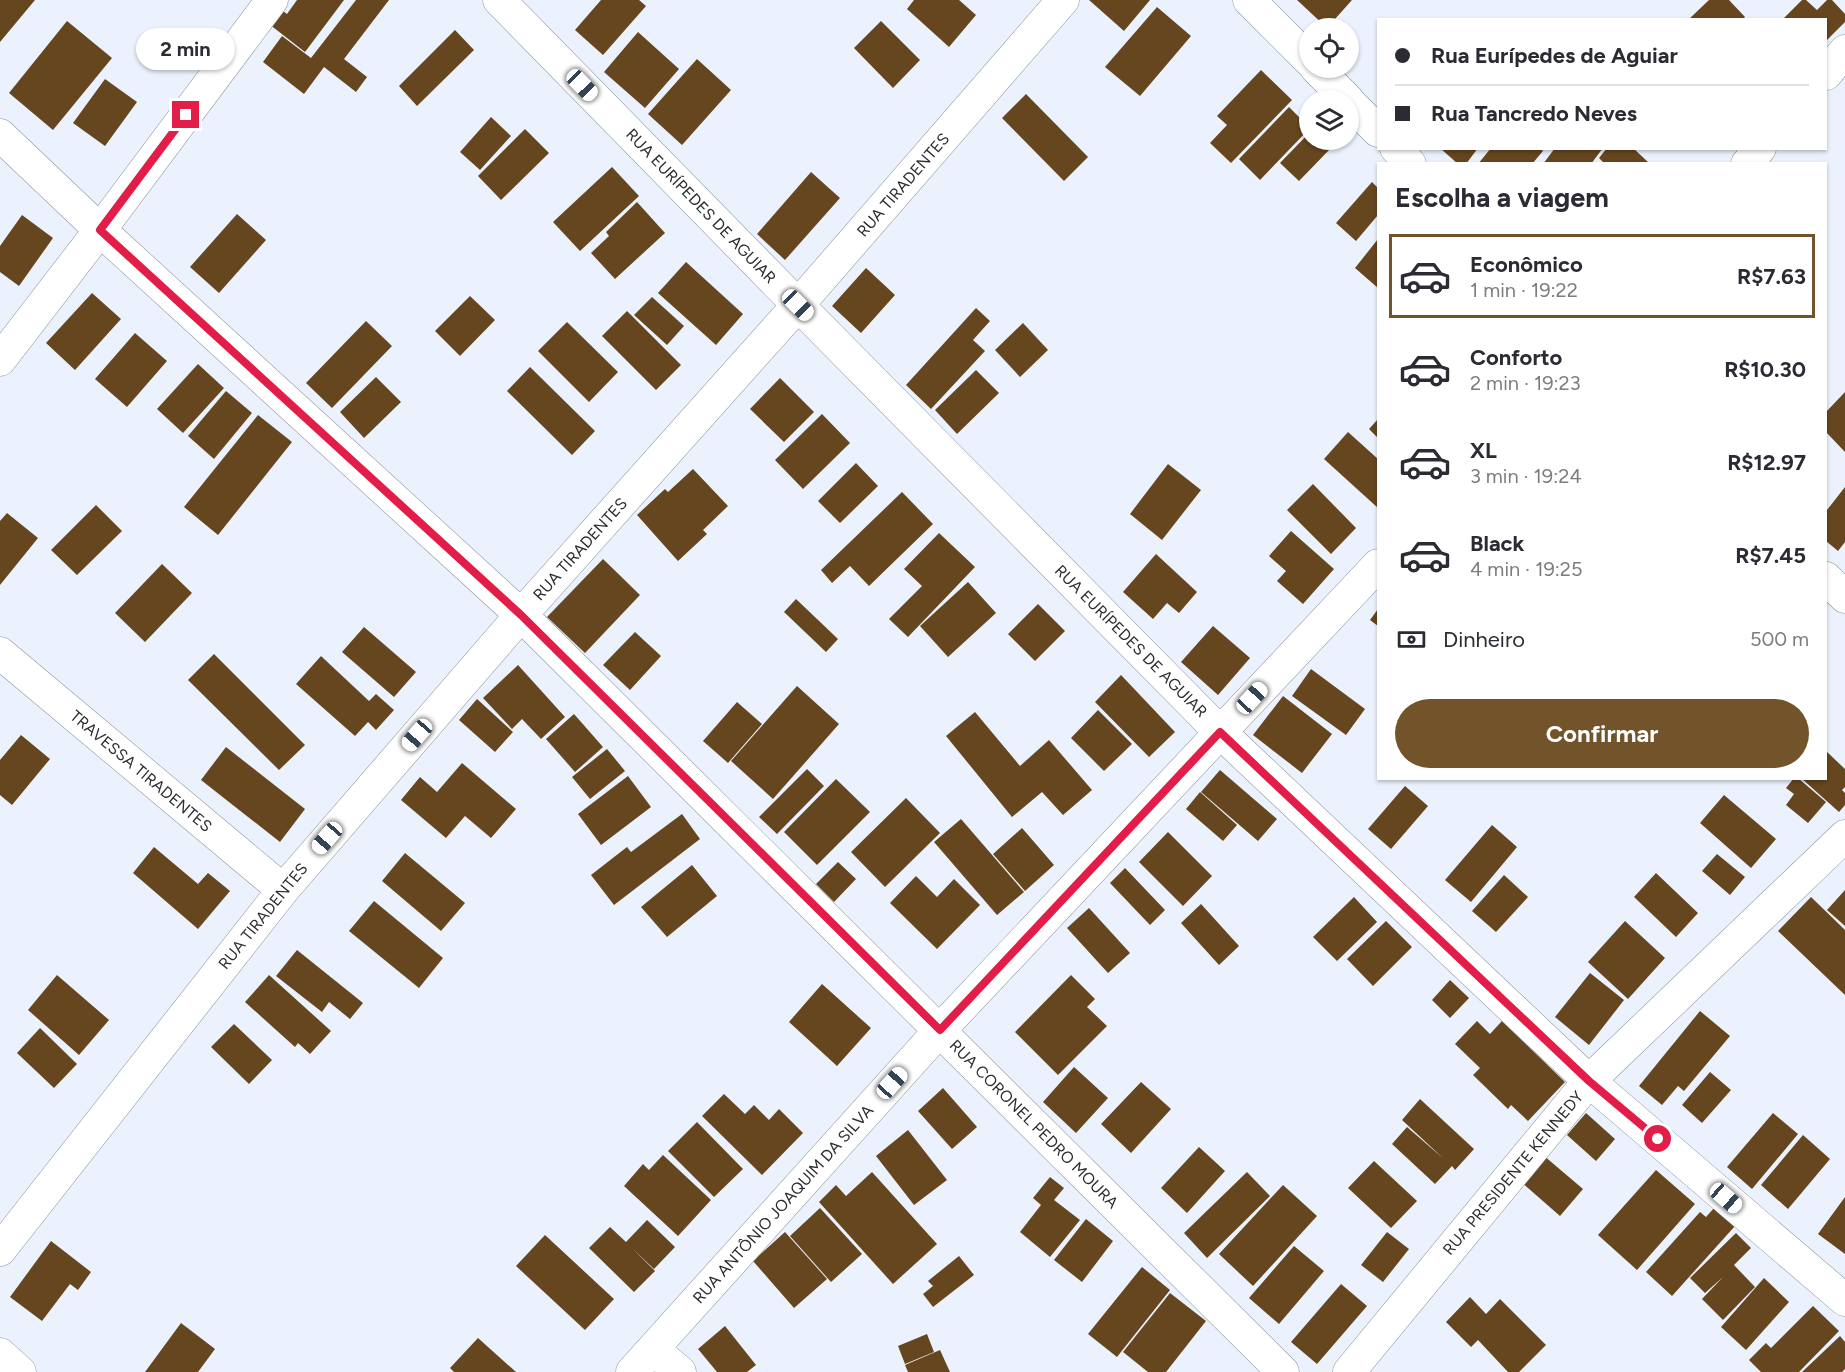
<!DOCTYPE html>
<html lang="pt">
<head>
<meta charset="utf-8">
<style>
  body { margin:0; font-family:Figtree,sans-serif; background:#f7f7f7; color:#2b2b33; height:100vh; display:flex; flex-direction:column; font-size:22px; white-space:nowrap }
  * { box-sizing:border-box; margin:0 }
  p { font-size:20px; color:#7c7c81 }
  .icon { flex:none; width:33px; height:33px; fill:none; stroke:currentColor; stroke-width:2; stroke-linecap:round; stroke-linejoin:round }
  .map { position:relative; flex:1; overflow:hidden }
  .side { position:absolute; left:1377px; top:162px; width:450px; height:618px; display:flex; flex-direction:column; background:#fff; border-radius:0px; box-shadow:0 2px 4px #0004 }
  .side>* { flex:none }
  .top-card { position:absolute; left:1377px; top:18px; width:450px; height:132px; border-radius:0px; box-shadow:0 2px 4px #0004; display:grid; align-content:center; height:132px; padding:0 18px; background:#fff }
  .tools { position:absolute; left:1299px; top:18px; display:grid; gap:12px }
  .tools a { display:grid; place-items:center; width:60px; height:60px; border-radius:50%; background:#fff; box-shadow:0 2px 4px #0004; font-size:30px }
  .end { position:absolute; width:27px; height:27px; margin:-14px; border:8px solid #e11d48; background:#fff; box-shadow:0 0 0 3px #fff }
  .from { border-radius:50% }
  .bubble { position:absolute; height:42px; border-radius:21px; background:#fff; box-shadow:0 2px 4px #0004; font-size:20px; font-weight:700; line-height:42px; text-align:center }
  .car { position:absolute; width:18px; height:36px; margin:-18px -9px; border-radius:8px; box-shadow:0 0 4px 2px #0007; background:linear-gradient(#fff 24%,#345 0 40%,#fff 0 76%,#345 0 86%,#fff 0) }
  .top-card b { display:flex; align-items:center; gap:21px; height:57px; font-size:22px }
  .top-card b+b { border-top:2px solid #e1e1e2 }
  .top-card i { width:15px; height:15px; background:#2b2b33 }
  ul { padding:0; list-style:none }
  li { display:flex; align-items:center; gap:18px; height:84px; margin:0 12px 9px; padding:0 6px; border:3px solid transparent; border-radius:0px }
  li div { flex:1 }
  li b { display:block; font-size:22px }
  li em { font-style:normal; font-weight:700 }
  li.selected { border-color:#735329 }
  li>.icon { width:54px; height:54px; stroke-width:1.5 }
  h2 { padding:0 18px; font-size:27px; line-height:72px }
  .pay { display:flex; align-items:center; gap:15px; height:66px; padding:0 18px; font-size:22px }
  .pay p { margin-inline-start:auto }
  .cta { display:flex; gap:12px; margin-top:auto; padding:12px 18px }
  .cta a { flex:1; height:69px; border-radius:36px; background:#735329; color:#fff; font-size:24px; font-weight:700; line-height:69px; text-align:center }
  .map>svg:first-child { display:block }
  .building { fill:#65461e }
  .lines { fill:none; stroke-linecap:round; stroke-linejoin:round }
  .minor-casing { stroke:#8b919b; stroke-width:33 }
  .minor { stroke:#fff; stroke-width:32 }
  .route { stroke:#e11d48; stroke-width:8 }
  .labels { text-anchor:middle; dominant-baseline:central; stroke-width:6; stroke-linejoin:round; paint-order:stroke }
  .street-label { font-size:16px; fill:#2b2d31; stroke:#fff }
</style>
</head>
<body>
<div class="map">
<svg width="1845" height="1372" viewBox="0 0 1845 1372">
  <rect width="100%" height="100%" fill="#ebf2fd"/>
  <path class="building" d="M0,0H35L0,42Z
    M297,0H344L305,52L269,24L280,9L287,14Z
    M356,0H389L344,59L367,77L356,92L324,67L304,94L263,62L282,36L311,58Z
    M601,0H639L646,6L603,55L575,30Z
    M914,0H959L976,15L949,47L907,9Z
    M1089,0H1150L1124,31Z
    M1297,0H1352L1327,28Z
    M1709,0H1729L1745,17L1742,20H1688Z
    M1802,0H1806L1817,10L1827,0H1832L1845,14V22L1826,41V20H1782Z
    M1157,7L1191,36L1140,96L1105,67Z
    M67,21L112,58L53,130L9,93Z
    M881,21L920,60L893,88L854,48Z
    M455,30L474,50L417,106L399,86Z
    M638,32L679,69L645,108L604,72Z
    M697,59L731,90L682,145L648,114Z
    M1261,70L1292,100L1231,163L1210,143L1227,125L1217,116Z
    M105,79L137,102L105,146L73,123Z
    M1026,94L1088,157L1064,181L1002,118Z
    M1289,107L1310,128L1260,180L1239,159Z
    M491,117L511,136L480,170L460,152Z
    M525,129L549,153L501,200L478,176Z
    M1310,132V140H1321L1331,148L1299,181L1280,163Z
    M1440,148H1478L1466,164H1458Z
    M1491,148H1540L1543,151L1532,164H1478Z
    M1555,148H1603L1591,164H1543Z
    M1607,148H1633L1648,162L1605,164L1599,158Z
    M612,167L639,196L580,251L553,222Z
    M811,172L840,198L785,260L757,234Z
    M1372,182L1378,188V215L1356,241L1336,223Z
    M637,202L665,233L615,279L591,253L609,236L606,232Z
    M237,214L266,240L219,293L190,267Z
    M22,215L53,238L19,286L0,272V246Z
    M1378,239V288L1355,268Z
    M686,262L743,314L716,345L658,293Z
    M866,268L895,295L861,333L832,306Z
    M92,293L121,319L75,370L46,343Z
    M470,296L495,320L460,356L435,331Z
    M652,297L684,326L667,345L634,315Z
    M976,308L990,321L973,340L985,351L931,409L906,385Z
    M627,311L681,365L656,390L602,336Z
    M366,321L392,346L332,408L306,383Z
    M567,322L618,372L589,402L538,351Z
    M1023,323L1048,350L1020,377L995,350Z
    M135,333L167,361L127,407L95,379Z
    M198,364L224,388L183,433L157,409Z
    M530,367L595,431L572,455L507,391Z
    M976,370L999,393L957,434L935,410Z
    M376,377L401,402L364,438L340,412Z
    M780,378L814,412L784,442L750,409Z
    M226,391L252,413L214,459L188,436Z
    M1845,392V452L1826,432V412Z
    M822,414L850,443L803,489L775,460Z
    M258,415L292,442L218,535L184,507Z
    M1378,419V438L1369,429Z
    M1348,432L1378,459V508L1324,459Z
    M856,463L878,486L840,523L818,501Z
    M1168,464L1201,490L1162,540L1130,514Z
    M693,469L728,506L703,530L707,534L678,561L637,515L665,489L668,492Z
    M1313,484L1356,528L1331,554L1287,510Z
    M1845,487V542L1838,551L1826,541V509L1827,510Z
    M902,492L933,524L869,586L850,566L832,583L821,570Z
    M96,505L122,531L77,575L51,550Z
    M7,513L38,538L0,585V521Z
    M1291,531L1334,569L1303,604L1277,581L1286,571L1269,556Z
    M939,533L975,567L908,637L889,619L922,586L904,569Z
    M1156,554L1197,592L1179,613L1167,603L1153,619L1123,592Z
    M603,559L640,595L585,653L547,617Z
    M162,564L192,593L145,642L115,613Z
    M968,582L996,613L948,657L920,626Z
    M796,599L838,639L826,652L784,612Z
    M1038,604L1065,631L1035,661L1008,634Z
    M1378,609V626L1370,620Z
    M1213,626L1250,658L1218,695L1181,662Z
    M364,627L416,672L394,697L342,652Z
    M635,632L661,656L630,690L603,665Z
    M214,654L305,745L279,770L188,680Z
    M321,656L369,701L376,694L394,710L376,730L368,722L355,736L296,684Z
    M518,665L565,717L541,739L522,719L512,729L483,698Z
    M1311,669L1365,709L1346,735L1292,696Z
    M1121,675L1175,732L1149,757L1095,702Z
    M797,686L839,724L773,799L731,761Z
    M1283,696L1332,734L1302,773L1253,735Z
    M477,699L513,732L495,752L459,720Z
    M737,702L762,724L728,763L703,741Z
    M1098,710L1132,744L1104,771L1071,738Z
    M975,712L1020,766L1049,740L1092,790L1063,815L1042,792L1012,817L946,736Z
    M574,714L603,747L575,772L546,739Z
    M21,735L50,759L12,805L0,795V760Z
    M226,747L305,809L280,842L201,780Z
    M607,749L625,771L590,799L572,777Z
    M1826,751L1845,769V787L1842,790L1845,793V805L1839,812L1801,778H1826Z
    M462,763L516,809L491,838L465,816L446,838L401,800L420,777L437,792Z
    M807,769L824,786L777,834L759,817Z
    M1220,770L1277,819L1258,841L1201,792Z
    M628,776L651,807L601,845L578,814Z
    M1794,778H1798L1826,802L1808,823L1786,805L1794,794L1786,788Z
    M836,779L870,812L817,865L784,832Z
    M1405,786L1428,806L1391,849L1368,829Z
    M1200,792L1237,825L1223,841L1186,809Z
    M1724,795L1776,839L1751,868L1700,823Z
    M906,798L940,833L885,887L851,852Z
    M682,814L700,839L614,905L591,875L627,847L631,852Z
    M961,819L1024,892L997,915L934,842Z
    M1492,825L1517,847L1471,902L1445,880Z
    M1022,828L1054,865L1025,891L993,854Z
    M1168,832L1212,876L1183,906L1139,862Z
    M154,847L198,884L208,873L230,891L198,929L133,873Z
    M405,853L465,903L441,931L382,881Z
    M1717,854L1745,877L1730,895L1702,871Z
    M838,862L856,879L834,902L816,884Z
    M692,865L717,896L667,937L641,907Z
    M1125,868L1165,910L1150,925L1110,883Z
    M1656,873L1698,913L1676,937L1634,897Z
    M1504,875L1528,897L1496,932L1472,911Z
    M916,876L937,897L954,879L980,905L937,949L890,903Z
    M1845,890V926L1827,910Z
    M1354,897L1377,922L1337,961L1313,937Z
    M1811,897L1845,930V995L1778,931Z
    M374,901L443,958L419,988L349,931Z
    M1201,904L1239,946L1219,965L1181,923Z
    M1089,908L1130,953L1108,973L1067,928Z
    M1386,921L1412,947L1373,986L1347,959Z
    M1625,921L1665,958L1628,999L1588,962Z
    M297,950L363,1003L350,1019L329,1002L322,1012L276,976Z
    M1590,973L1624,1000L1589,1045L1555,1017Z
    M57,975L109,1020L79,1055L28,1010Z
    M269,975L331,1031L310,1054L298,1043L295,1047L245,1002Z
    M1071,975L1095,999L1087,1007L1107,1026L1058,1075L1015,1032Z
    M1450,980L1469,998L1450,1018L1432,1000Z
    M822,984L871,1028L837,1066L789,1022Z
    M1700,1011L1730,1036L1684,1091L1678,1086L1662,1105L1639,1086Z
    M1477,1021L1490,1034L1502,1021L1565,1082L1528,1121L1511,1105L1508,1109L1473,1075L1480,1068L1455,1044Z
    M234,1024L272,1060L249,1084L211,1047Z
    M40,1028L77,1064L54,1088L17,1053Z
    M1074,1067L1108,1098L1076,1133L1043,1102Z
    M1710,1072L1731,1090L1702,1123L1682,1105Z
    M1141,1082L1171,1109L1131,1153L1101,1124Z
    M943,1088L977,1127L952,1149L918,1111Z
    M724,1094L745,1114L754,1105L769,1120L779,1109L803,1133L762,1175L702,1116Z
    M1420,1099L1474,1149L1455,1170L1452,1166L1435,1184L1392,1144L1407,1127L1444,1159L1402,1120Z
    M1586,1113L1615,1139L1596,1161L1567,1135Z
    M1773,1113L1798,1134L1752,1189L1727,1167Z
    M697,1122L743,1169L714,1197L668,1151Z
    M908,1130L947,1180L914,1205L876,1156Z
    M1803,1135L1830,1159L1788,1209L1761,1185Z
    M1199,1147L1225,1171L1187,1213L1161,1188Z
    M663,1155L711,1200L678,1236L624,1186L643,1164L649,1170Z
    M1543,1155L1583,1189L1560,1216L1520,1181Z
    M1374,1161L1417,1201L1391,1228L1348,1188Z
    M1656,1170L1695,1204L1637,1270L1598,1235Z
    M872,1172L937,1244L893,1284L819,1202L836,1185L846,1196Z
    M1247,1172L1270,1196L1207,1258L1184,1233Z
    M1050,1177L1064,1188L1054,1200L1080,1220L1050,1257L1020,1232L1041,1205L1033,1198Z
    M1283,1185L1317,1216L1253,1286L1219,1254Z
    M1845,1197V1254L1818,1234Z
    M820,1208L862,1254L831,1282L790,1236Z
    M1714,1208L1735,1226L1672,1296L1646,1272L1700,1212L1706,1217Z
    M1086,1219L1113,1241L1082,1282L1054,1260Z
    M647,1220L675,1247L654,1269L632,1248L655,1271L634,1292L589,1248L610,1227L626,1242Z
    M785,1232L827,1279L794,1308L753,1261Z
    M1387,1232L1409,1249L1383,1282L1361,1265Z
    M1736,1233L1751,1248L1734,1265L1755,1287L1723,1320L1702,1299L1723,1277L1705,1293L1690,1278Z
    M545,1235L614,1299L585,1330L516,1266Z
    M51,1241L91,1272L78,1290L70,1284L42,1321L10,1297Z
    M1294,1246L1324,1271L1279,1324L1249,1298Z
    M959,1256L974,1275L933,1307L923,1294L933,1286L928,1281Z
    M1142,1267L1170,1290L1117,1357L1088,1334Z
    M1764,1278L1789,1302L1746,1350L1721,1327Z
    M1341,1284L1367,1306L1317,1364L1291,1342Z
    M1170,1293L1206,1321L1166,1372H1148L1123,1352Z
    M1470,1297L1486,1314L1500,1299L1546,1345L1519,1372H1508L1478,1340L1471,1347L1446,1322Z
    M1813,1306L1839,1331L1799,1372H1761L1749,1360L1766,1343L1771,1348Z
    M181,1323L215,1349L198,1372H145Z
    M725,1326L756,1365L747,1372H717L698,1349Z
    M927,1334L934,1352L905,1364L898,1346Z
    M1840,1336L1845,1342V1369L1842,1372H1802Z
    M478,1338L516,1372H454L450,1368Z
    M940,1350L950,1372H908L905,1365Z"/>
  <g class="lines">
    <g class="minor-casing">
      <path id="minor" d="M499,0L798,305L1220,732L1589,1081L1845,1300
        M1249,0L1310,61
        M1316,68L1348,100
        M1826,74L1845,51
        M1348,101L1378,131
        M0,135L100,230L521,615L1283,1372
        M1396,148L1410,164
        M1747,164L1760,148
        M0,360L100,230L272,0
        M1826,578L1845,597
        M0,653L283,890
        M0,1250L283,890L521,615L798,305L1063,0
        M653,1349L680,1372
        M0,1354L20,1372
        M632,1372L940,1030L1378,565
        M1349,1372L1589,1081L1845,836"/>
    </g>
    <use href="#minor" class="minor"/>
  </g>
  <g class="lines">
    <path class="route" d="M186,115L100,230L521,615L940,1030L1220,732L1589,1081L1658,1139"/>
  </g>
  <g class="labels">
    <g class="street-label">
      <text transform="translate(903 185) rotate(-49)">RUA TIRADENTES</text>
      <text transform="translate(701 206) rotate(46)">RUA EURÍPEDES DE AGUIAR</text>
      <text transform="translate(580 549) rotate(-48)">RUA TIRADENTES</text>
      <text transform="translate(1131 641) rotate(45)">RUA EURÍPEDES DE AGUIAR</text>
      <text transform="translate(141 771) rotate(40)">TRAVESSA TIRADENTES</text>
      <text transform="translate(263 916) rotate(-51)">RUA TIRADENTES</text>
      <text transform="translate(1034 1124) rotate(45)">RUA CORONEL PEDRO MOURA</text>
      <text transform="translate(1513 1173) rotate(-50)">RUA PRESIDENTE KENNEDY</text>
      <text transform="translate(783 1204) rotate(-48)">RUA ANTÔNIO JOAQUIM DA SILVA</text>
    </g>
  </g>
</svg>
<div class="tools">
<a><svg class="icon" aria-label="locate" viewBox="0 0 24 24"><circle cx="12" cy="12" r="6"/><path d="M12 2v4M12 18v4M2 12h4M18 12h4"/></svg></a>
<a><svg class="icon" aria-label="layers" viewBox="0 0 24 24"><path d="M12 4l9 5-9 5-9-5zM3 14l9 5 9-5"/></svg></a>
</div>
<i class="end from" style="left:1658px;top:1139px"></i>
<i class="end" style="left:186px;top:115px"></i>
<div class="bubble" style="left:136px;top:28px;width:99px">2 min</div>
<i class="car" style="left:582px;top:85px;rotate:136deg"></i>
<i class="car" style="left:798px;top:305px;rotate:135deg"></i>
<i class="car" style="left:1252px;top:698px;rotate:43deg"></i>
<i class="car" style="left:417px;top:735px;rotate:221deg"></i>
<i class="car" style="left:327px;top:838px;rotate:221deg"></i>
<i class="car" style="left:892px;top:1083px;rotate:42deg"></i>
<i class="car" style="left:1726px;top:1198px;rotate:131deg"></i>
<div class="top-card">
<b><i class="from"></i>Rua Eurípedes de Aguiar</b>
<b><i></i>Rua Tancredo Neves</b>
</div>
<section class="side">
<h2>Escolha a viagem</h2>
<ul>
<li class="selected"><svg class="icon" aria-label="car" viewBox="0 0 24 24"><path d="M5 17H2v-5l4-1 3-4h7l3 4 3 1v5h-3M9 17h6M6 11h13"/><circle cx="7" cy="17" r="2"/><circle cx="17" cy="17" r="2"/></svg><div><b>Econômico</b><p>1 min · 19:22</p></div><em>R$7.63</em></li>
<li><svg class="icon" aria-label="car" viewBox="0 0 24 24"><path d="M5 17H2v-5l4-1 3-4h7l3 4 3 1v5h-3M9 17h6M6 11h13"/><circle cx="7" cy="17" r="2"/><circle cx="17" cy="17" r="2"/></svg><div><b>Conforto</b><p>2 min · 19:23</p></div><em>R$10.30</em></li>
<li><svg class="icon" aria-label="car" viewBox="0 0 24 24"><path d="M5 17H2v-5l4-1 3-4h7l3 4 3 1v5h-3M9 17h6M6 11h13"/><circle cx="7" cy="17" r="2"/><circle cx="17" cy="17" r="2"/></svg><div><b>XL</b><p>3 min · 19:24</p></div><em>R$12.97</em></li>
<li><svg class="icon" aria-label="car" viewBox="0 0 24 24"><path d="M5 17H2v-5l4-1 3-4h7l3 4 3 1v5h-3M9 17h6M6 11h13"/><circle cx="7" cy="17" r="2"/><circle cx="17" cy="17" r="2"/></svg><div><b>Black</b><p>4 min · 19:25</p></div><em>R$7.45</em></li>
</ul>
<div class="pay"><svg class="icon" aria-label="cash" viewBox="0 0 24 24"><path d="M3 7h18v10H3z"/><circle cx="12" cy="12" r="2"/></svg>Dinheiro<p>500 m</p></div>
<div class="cta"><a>Confirmar</a></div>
</section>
</div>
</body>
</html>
